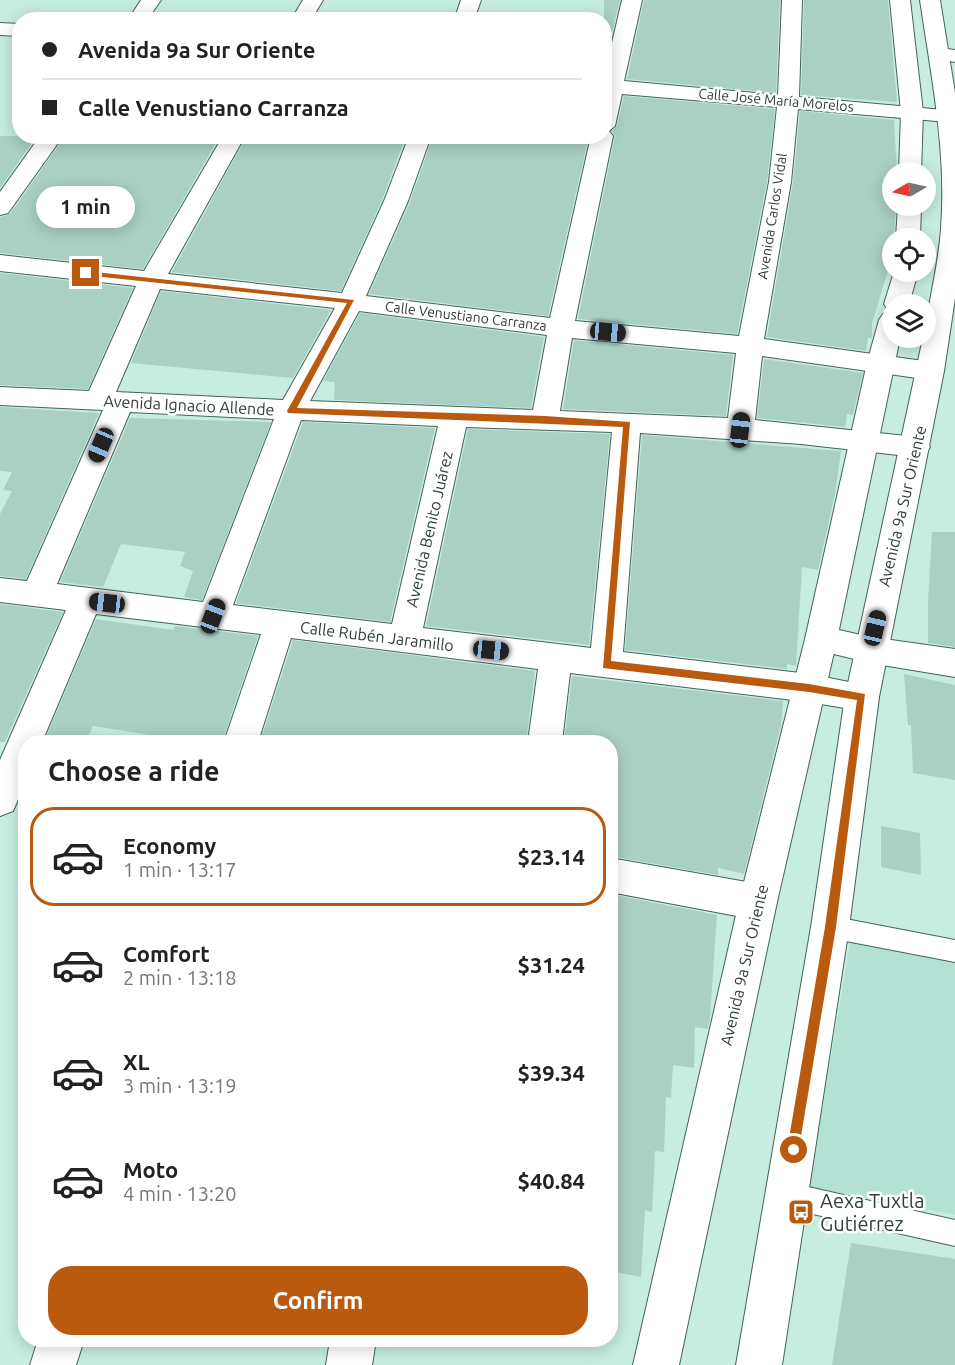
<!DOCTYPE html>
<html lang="en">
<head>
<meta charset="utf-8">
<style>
  body { margin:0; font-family:Ubuntu,sans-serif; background:#f6f6f6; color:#222; height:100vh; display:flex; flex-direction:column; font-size:22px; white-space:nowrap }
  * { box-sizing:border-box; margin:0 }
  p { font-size:20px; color:#767676 }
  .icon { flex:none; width:33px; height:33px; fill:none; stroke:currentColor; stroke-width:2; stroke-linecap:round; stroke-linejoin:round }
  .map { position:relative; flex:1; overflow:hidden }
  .details { position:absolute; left:18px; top:735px; width:600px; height:612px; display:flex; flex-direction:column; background:#fff; border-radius:24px; box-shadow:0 3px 15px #0003 }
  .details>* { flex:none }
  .banner { position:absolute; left:12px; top:12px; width:600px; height:132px; border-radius:24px; box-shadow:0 3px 15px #0003; display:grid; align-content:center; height:132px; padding:0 30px; background:#fff }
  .needle { width:39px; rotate:261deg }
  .fabs { position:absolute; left:882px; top:162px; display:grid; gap:12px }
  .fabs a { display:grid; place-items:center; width:54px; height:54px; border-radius:50%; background:#fff; box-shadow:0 3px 15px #0003; font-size:30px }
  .end { position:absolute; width:27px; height:27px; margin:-14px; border:8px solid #b95a0f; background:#fff; box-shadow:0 0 0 3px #fff }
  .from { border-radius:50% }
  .bubble { position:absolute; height:42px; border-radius:21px; background:#fff; box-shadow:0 3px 15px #0003; font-size:20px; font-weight:700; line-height:42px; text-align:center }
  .car { position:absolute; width:18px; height:36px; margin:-18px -9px; border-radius:8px; box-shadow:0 0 4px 2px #0007; background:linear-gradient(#222 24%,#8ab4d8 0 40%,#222 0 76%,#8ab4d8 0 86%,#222 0) }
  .banner b { display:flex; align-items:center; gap:21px; height:57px; font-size:22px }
  .banner b+b { border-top:2px solid #e0e0e0 }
  .banner i { width:15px; height:15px; background:#222 }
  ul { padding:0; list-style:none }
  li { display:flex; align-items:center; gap:18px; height:99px; margin:0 12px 9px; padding:0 18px; border:3px solid transparent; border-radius:24px }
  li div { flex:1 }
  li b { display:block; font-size:22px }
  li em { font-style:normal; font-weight:700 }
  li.selected { border-color:#b95a0f }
  li>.icon { width:54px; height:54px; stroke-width:1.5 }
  h2 { padding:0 30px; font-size:27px; line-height:72px }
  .action { display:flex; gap:12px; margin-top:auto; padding:12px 30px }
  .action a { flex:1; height:69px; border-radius:24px; background:#b95a0f; color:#fff; font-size:24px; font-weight:700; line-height:69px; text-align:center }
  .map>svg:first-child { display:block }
  .built { fill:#b3e2d4 }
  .building { fill:#aad0c4 }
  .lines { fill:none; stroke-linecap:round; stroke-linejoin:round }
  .lane-casing { stroke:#42645a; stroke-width:2 }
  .street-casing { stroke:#42645a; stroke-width:2 }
  .secondary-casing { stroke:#42645a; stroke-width:2 }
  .lane { fill:#fff; fill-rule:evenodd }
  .street { fill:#fff; fill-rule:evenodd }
  .secondary { fill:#fff; fill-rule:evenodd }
  .route { fill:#b95a0f }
  .labels { text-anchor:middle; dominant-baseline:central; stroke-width:5; stroke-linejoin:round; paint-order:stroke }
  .far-street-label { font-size:14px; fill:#2f3e3a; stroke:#fff }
  .street-label { font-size:16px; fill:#2f3e3a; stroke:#fff }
  .near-poi-label { font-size:20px; fill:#2f3e3a; stroke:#fff; text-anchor:start }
</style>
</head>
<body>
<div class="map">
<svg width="955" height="1365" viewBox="0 0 955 1365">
  <rect width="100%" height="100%" fill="#c7ede1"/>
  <path class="built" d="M850,943L955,962V1215L809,1187Z"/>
  <path class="building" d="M604,0H620L604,65Z
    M644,0H780L776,93L627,79Z
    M804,0H888L897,102L801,95Z
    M624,96L775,109L767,182L737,334L578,319L615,136L612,131L617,126Z
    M800,111L894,120L897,172H892V206H896L894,236L890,264L872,323V338H868L866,351L767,337L793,182Z
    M0,136H37L0,188Z
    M65,136H220L143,269L0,253V217L10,214Z
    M247,136H406L382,200L341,291L172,272Z
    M433,136H589L548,316L369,294L410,202Z
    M0,273L133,288L88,389L0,385Z
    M161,291L331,310L293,378L131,363Z
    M360,313L544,337L531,408L334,400L335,382L323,381Z
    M574,340L733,355L726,416L563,409Z
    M764,359L863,373L853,415L847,414L845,427L757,418Z
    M0,407L99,413L26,579L0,576V514L12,491L3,490L12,472L0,471Z
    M130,418L271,422L202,600L184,597L193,571L180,566L185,552L121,544L103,587L60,582Z
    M303,422L435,428L390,622L236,603Z
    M468,429L610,434L589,645L426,626Z
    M642,435L841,451L835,494L818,570L802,567L796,666L787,664V669L625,650Z
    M932,532H955V647L928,643V600Z
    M0,604L63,612L5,742H0Z
    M96,619L173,630L175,626L258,636L222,742H147L150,735L93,726L86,742H44Z
    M293,640L535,671L526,742H260Z
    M904,674L955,685V780L913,773L911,725H908Z
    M572,676L783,701L781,725L744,874L718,868V875L610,856V742H564Z
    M881,826L920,833L921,875L881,867Z
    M610,894L717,915L710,1018L708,1029L695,1027L694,1068L673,1065L671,1098L666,1097L664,1152L655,1151L652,1212L645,1210L641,1277L610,1271Z
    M851,1243L955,1259V1365H832Z"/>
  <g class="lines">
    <g class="lane-casing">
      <path id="lane" d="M830,916L955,940V962L830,938L822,935L819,927L822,919Z
        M786,1182L955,1220V1246L786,1208L777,1204L773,1195L777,1186Z"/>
    </g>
    <g class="street-casing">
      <path id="street" d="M141,0H161L147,20H128Z
        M303,0H323L311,20H291Z
        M461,0H481L474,20H454Z
        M622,0H642L624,81L778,95L782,0H802L799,97L955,111V121L948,122L798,109L791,182L764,339L931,362L940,365L944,371L940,377L931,380L762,356L755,420L916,437L926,440L930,447L926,454L916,457L801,444L640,433L623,652L809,674L874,687L879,697L874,707L862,711L809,702L570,673L562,742H528L538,669L291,638L258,742H224L261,634L96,614L42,742H26V781L13,811L0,816V760L66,610L0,602V578L27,581L103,410L0,405V387L89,391L136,286L0,271V255L144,271L223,136H245L168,274L342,293L384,201L409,136H431L408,201L366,296L550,318L591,136H604V77ZM622,94L777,107L769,182L739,336L575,321L613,136L609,131L615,126ZM160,289L335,308L283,400L116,392ZM359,311L547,335L533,410L310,401ZM572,338L736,353L728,418L560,411ZM130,412L274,419L203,602L57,584ZM301,420L438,426L392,624L233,605ZM466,427L612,432L591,648L423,628Z
        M0,23L20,24V36L0,35Z
        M939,48L955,50V62L932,58L929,54L932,50Z
        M40,136H63L8,213L0,215V192Z
        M821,626L870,637L955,649V677L870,663L810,648L805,639L810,630Z
        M610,858L758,884L771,889L777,902L771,915L758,920L610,892Z
        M38,1340H84L76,1365H30Z
        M330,1340H376L372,1365H326Z"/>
    </g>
    <g class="secondary-casing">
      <path id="secondary" d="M890,0H910L923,112L921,172H899L901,112Z
        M920,0H940L955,93V298L944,371L879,697L849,927L782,1365H736L811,927L845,697L923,338H926V323C931,292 939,260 941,228C947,152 931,75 920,0Z
        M898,206H921L920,238H896Z
        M894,272H918L909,304H892V311L888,310L884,304Z
        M892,312V338H900L837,639L777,902L679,1365H633L739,902L805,639L867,363L879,320L883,314Z"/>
    </g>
    <use href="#lane" class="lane"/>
    <use href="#street" class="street"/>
    <use href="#secondary" class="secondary"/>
  </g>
  <path class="route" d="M86,271L354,300L297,408L545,416L630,422L611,661L809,684L865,694L836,927L798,1154L794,1156L789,1154L787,1150L825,927L857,700L809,692L603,668L623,427L288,413L287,411L347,303L84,275Z"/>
  <defs>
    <g id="bus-square" transform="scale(1.35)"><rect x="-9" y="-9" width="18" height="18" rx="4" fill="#b95a0f" stroke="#fff"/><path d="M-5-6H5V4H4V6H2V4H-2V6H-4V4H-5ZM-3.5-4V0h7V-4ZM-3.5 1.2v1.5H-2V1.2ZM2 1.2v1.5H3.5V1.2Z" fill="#fff"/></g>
  </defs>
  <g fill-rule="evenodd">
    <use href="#bus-square" x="801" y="1212"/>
  </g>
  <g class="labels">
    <g class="far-street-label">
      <text transform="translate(776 100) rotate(5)">Calle José María Morelos</text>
      <text transform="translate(772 216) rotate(-81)">Avenida Carlos Vidal</text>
      <text transform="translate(466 316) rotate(7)">Calle Venustiano Carranza</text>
    </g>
    <g class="street-label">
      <text transform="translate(189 405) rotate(3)">Avenida Ignacio Allende</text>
      <text transform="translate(902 506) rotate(-77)">Avenida 9a Sur Oriente</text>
      <text transform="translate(429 529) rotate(-77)">Avenida Benito Juárez</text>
      <text transform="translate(377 636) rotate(7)">Calle Rubén Jaramillo</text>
      <text transform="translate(744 965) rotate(-77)">Avenida 9a Sur Oriente</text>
    </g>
    <g class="near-poi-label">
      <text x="820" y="1200">Aexa Tuxtla<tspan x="820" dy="23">Gutiérrez</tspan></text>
    </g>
  </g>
</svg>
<div class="fabs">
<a><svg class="needle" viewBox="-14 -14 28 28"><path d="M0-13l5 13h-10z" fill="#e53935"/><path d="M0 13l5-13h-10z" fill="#767676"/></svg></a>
<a><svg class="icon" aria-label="locate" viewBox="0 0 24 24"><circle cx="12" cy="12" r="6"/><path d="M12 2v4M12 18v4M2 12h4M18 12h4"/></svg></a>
<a><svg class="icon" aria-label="layers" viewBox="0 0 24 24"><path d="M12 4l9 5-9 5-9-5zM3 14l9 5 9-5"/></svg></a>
</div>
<i class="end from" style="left:794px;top:1150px"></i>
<i class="end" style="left:86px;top:273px"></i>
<div class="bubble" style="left:36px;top:186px;width:99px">1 min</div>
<i class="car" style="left:608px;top:332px;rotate:95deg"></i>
<i class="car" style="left:740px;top:430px;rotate:7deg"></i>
<i class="car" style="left:101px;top:445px;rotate:203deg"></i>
<i class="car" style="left:107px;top:603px;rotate:277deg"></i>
<i class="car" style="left:213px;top:616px;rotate:21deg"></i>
<i class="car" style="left:875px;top:628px;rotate:13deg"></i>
<i class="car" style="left:491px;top:650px;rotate:96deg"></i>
<div class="banner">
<b><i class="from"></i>Avenida 9a Sur Oriente</b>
<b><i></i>Calle Venustiano Carranza</b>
</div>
<section class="details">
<h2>Choose a ride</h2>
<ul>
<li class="selected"><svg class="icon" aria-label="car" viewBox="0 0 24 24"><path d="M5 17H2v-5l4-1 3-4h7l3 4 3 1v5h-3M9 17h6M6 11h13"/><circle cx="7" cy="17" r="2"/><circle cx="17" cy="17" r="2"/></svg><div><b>Economy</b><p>1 min · 13:17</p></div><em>$23.14</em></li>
<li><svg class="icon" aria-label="car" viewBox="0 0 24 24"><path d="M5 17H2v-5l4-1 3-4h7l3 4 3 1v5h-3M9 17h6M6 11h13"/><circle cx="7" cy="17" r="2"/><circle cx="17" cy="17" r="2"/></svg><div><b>Comfort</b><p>2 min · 13:18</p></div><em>$31.24</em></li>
<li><svg class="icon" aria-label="car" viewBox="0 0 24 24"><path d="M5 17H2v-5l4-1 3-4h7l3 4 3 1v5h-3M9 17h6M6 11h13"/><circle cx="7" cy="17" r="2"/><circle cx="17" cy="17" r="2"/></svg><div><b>XL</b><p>3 min · 13:19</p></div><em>$39.34</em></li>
<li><svg class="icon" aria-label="car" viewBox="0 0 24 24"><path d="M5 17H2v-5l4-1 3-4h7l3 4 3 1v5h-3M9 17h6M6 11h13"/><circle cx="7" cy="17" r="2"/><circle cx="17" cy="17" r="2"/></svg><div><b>Moto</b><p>4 min · 13:20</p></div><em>$40.84</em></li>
</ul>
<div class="action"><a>Confirm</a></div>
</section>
</div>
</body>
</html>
